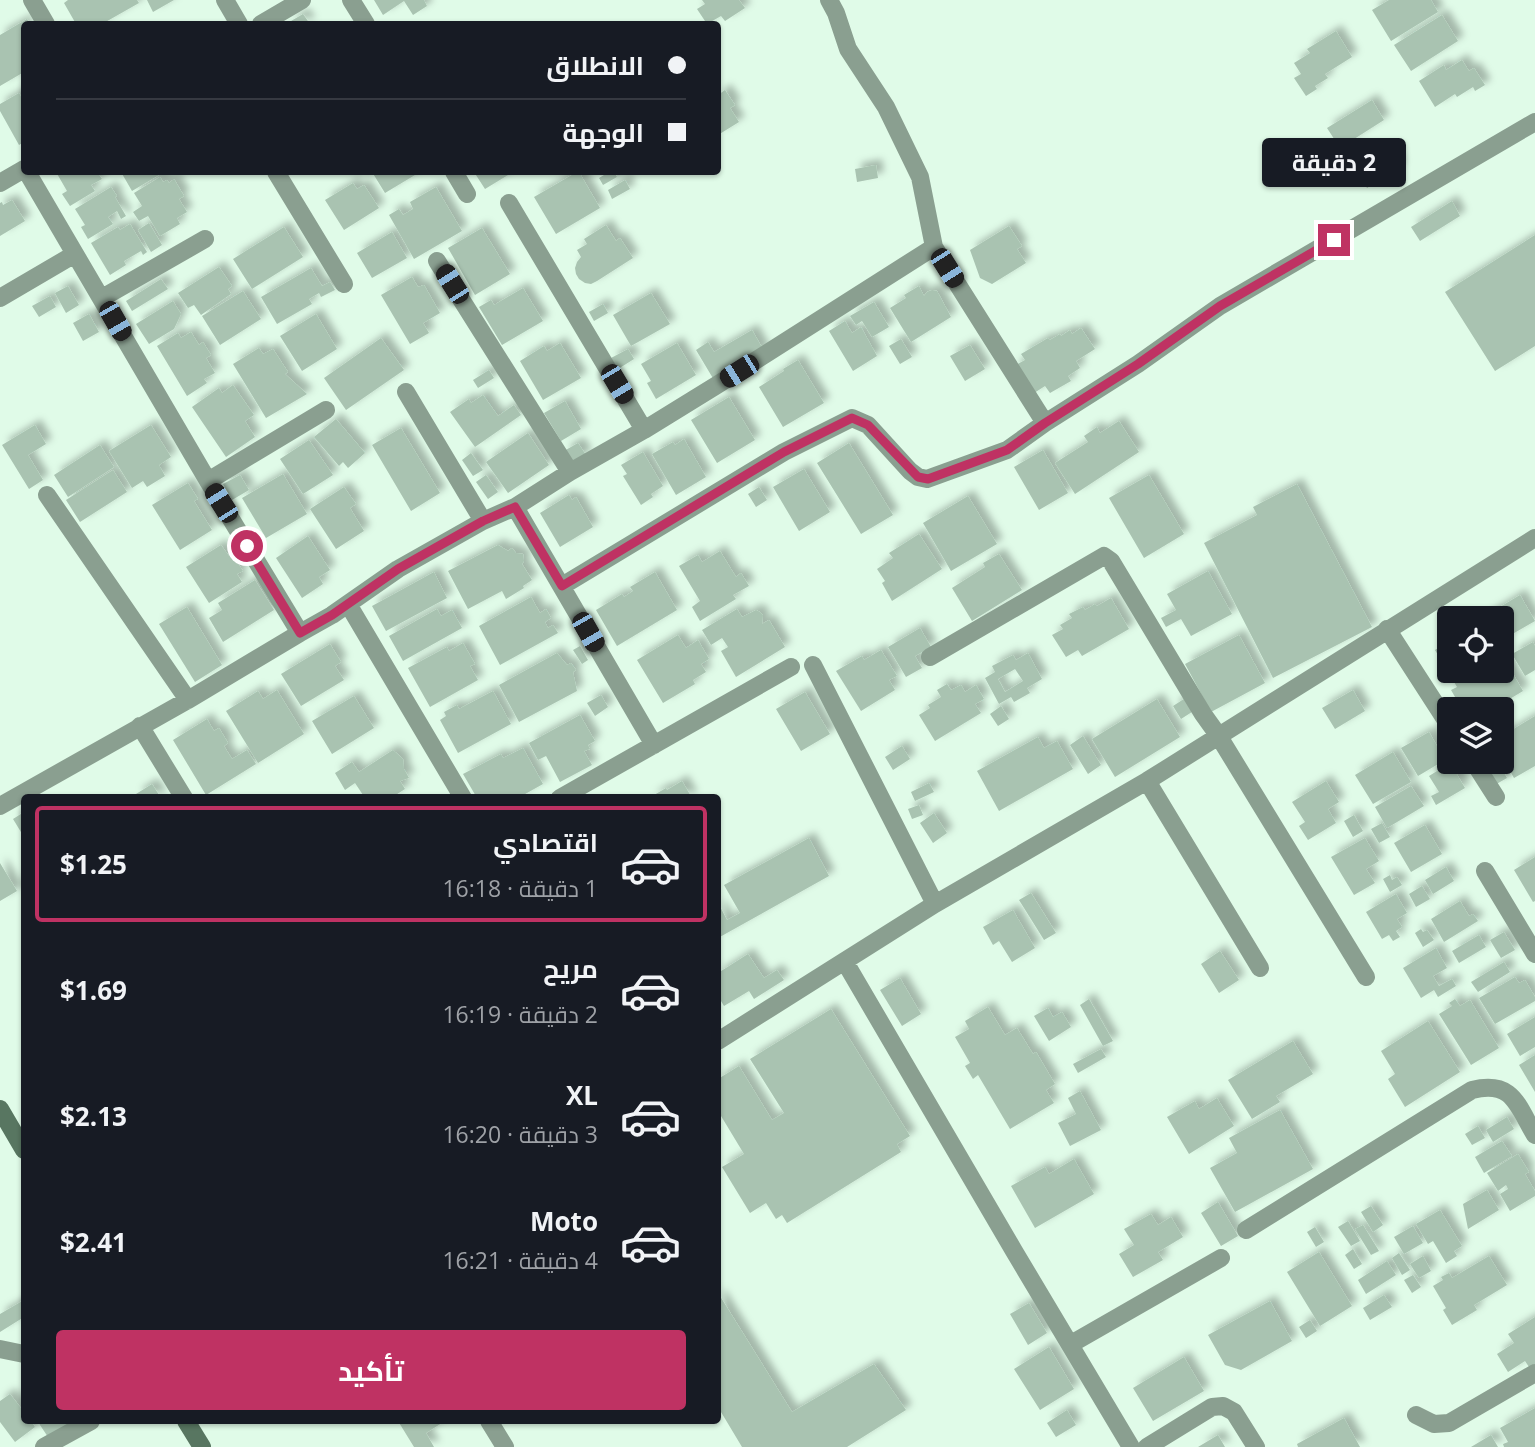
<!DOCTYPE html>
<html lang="ar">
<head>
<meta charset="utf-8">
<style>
  body { margin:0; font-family:"Open Sans",Cairo,sans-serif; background:#20242c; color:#f1f3f6; direction:rtl; height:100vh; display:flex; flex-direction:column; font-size:26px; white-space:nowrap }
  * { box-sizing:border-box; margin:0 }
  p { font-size:23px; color:#9ea1a6 }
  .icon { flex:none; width:38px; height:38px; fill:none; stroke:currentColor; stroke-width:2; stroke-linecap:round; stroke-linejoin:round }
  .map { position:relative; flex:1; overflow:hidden; direction:ltr }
  .side { position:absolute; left:21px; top:794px; width:700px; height:630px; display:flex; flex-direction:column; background:#171b24; border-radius:7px; box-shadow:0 2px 5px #0004; direction:rtl }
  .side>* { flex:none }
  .banner { position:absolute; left:21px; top:21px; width:700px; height:154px; border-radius:7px; box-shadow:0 2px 5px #0004; direction:rtl; display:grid; align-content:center; height:154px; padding:0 35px; background:#171b24 }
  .buttons { position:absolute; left:1437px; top:606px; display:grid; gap:14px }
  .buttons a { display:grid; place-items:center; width:77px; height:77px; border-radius:7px; background:#171b24; box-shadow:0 2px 5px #0004; font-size:35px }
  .end { position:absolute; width:32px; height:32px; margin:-16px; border:9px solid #bf3263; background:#fff; box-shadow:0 0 0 4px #fff }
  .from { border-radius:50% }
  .bubble { position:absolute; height:49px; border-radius:7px; background:#171b24; box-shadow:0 2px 5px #0004; font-size:23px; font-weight:700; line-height:49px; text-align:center; direction:rtl }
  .car { position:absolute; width:21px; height:42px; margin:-21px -10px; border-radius:9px; box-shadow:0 0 5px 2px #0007; background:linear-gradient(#222 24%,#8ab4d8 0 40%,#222 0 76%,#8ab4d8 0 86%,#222 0) }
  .banner b { display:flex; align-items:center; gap:24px; height:66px; font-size:26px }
  .banner b+b { border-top:2px solid #363941 }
  .banner i { width:18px; height:18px; background:#f1f3f6 }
  ul { padding:12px 0 0; list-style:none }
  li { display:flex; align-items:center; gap:21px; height:116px; margin:0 14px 10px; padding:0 21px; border:4px solid transparent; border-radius:7px }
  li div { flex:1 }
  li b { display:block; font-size:26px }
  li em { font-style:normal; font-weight:700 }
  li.current { border-color:#bf3263 }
  li>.icon { width:63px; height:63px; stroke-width:1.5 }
  .cta { display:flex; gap:14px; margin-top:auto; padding:14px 35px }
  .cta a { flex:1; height:80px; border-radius:7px; background:#bf3263; color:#fff; font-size:28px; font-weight:700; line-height:80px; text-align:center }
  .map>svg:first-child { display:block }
  .building { fill:#a9c3b1; fill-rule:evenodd; filter:url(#shadow) }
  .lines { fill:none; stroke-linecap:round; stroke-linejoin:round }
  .street { stroke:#8a9f90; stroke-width:18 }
  .secondary { stroke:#587661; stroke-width:18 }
  .route { stroke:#bf3263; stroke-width:9 }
</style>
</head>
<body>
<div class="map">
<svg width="1535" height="1447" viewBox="0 0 1535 1447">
  <defs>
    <filter id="shadow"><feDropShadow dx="6" dy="-6" stdDeviation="3.5" flood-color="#0004"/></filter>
  </defs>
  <rect width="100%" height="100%" fill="#e0fbe8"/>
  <path class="building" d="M68,0H137L139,3L102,24H76L64,3Z
    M147,0H174L153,12Z
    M374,0H424L427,6L413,15L404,1L383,15Z
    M702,0H739L745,8L725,21L721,16L707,24L697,9L705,4Z
    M1389,0H1431L1438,12L1391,41L1372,10Z
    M303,14L310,24H286Z
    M1442,15L1458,41L1411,71L1394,45Z
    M27,19L30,24H24V72L0,86V35Z
    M1336,31L1352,57L1325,74L1328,78L1315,86L1317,89L1306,96L1294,78L1301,74L1294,63L1310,53L1307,49Z
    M1462,60L1469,71L1474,68L1485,85L1475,91L1473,87L1457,97L1455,94L1435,107L1419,81L1444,65L1446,70Z
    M725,90L735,105L730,108L739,122L718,135V95Z
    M19,93L23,100L24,99V142L19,145L0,111V104Z
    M1372,100L1384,120L1340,148L1327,128Z
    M1390,150L1400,167L1367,188L1357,171Z
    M876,165L878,178L857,182L855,169Z
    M56,172H97L102,179L91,185L95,191L70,206L62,194L67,191Z
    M121,172H164L132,191Z
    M372,172H413L415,175L385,193Z
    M474,172H513L485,189Z
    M577,172H579L600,208L556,234L534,197Z
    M609,172H614L617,177L603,185L599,178Z
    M160,177L163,182L167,180L169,183L174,179L184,196L179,199L187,212L177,218L180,224L160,236L148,216L139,221L133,212L142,206L134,193Z
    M625,180L630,189L612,199L608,190Z
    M353,183L357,189L364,185L379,208L344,230L325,200Z
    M111,187L117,196L115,197L126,216L121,219L117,211L108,217L113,224L88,239L81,227L85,225L75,209Z
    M436,187L462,231L414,259L389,215L399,209L403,215L413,209L410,202Z
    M12,200L25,221L0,236V203L2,202L3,205Z
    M1452,201L1460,216L1420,241L1411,227Z
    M149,223L162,245L151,252L138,230Z
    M130,224L147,252L143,255L141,251L124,261L126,265L110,275L91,243L118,227L120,230Z
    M606,225L616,241L620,238L633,258L597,281L591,284L585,283L579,279L576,274L575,268L577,262L581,257L577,250L587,244L584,239Z
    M1009,226L1022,246L1017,249L1026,263L992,284L980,278L970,250Z
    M284,227L303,257L252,289L233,259Z
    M482,228L510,274L475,295L448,248Z
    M392,232L407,258L372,278L357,253Z
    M1535,235V346L1495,371L1445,292Z
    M219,267L232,286L228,289L231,294L201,315L194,305L188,308L178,293Z
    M311,268L322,286L330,282L335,290L321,297L319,293L309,299L312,304L277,324L261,297Z
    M412,277L418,287L424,285L440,313L423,323L429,333L410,344L381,295Z
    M161,279L168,289L132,311L126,301Z
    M68,286L79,305L66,313L55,293Z
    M919,286L924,296L927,292L932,290L937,291L951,317L911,342L890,308L906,298L904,295Z
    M523,288L543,321L502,345L479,307L491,300L494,305Z
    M243,291L261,319L220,345L202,316Z
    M651,293L670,324L631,346L613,315Z
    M50,296L56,307L39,317L32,306Z
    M173,301L181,314L174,329L149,344L136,324Z
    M874,302L889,327L872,337L862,321L856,325L850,316Z
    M603,304L608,313L594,321L589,312Z
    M89,314L99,332L83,341L73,323Z
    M316,314L337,349L302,371L280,336Z
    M845,321L852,333L861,327L877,356L853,371L829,331Z
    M1081,328L1095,349L1076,361L1080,368L1068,376L1071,381L1050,393L1045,386L1031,395L1014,366L1025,360L1021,354L1048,338L1050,340L1060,334L1061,336L1070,330L1072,334Z
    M752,330L764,351L714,380L696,350L708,342L714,352Z
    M191,332L199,345L203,342L211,355L206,358L215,373L204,379L207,383L187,396L157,346L178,333L181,338Z
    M381,338L404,370L346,410L324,378Z
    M901,339L912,357L900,364L889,346Z
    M560,343L581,378L543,400L520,361L544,346L547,351Z
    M677,343L696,375L656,399L647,383L651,381L641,364Z
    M970,345L985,369L965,381L950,356Z
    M259,348L263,354L273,349L288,372L285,374L307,394L266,418L233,364Z
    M628,349L634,359L618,369L611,358Z
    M798,360L824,403L783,427L759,387L784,371L783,369Z
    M489,370L494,378L478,388L473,380Z
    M233,385L254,415L245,421L255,437L226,457L192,407L219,388L222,393Z
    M483,395L498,416L514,405L521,415L475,447L450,412L469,399L471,403Z
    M729,397L755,440L717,463L691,420Z
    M565,401L581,429L561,441L544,413Z
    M336,419L365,453L348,468L343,462L339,466L314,437Z
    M1119,421L1139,452L1075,494L1055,463L1088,442L1084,436L1097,427L1100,433Z
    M35,425L46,444L28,455L43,480L29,489L2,445Z
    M151,425L171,457L159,465L165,476L147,487L143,481L132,488L109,451Z
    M401,428L440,493L411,511L372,445Z
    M528,433L549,465L508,493L486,462Z
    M684,439L706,477L676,495L652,454L673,442L675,445Z
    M309,440L333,475L303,494L280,459Z
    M578,443L586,455L571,464L564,451Z
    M849,443L893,515L861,534L817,463Z
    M100,445L114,467L68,497L54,475Z
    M1043,450L1068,493L1039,510L1014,467Z
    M643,452L663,486L651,494L653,497L641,505L623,476L627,474L621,465Z
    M471,453L483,470L473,476L462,460Z
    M804,469L830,512L799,531L773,487Z
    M113,470L127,492L80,522L66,500Z
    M283,474L307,514L266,538L242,498Z
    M240,475L249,490L232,500L223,484Z
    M486,475L498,492L488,499L476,482Z
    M1149,475L1184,534L1144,558L1109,498Z
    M188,483L198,499L194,501L212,530L180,550L152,505Z
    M1297,484L1372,627L1273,678L1204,543L1257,515L1253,507Z
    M344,487L356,504L350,508L364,531L336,549L310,509Z
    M759,487L767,500L756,507L748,494Z
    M569,495L572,500L576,497L593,527L560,547L540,513Z
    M968,496L997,544L951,571L923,523Z
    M919,534L942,569L892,601L882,583L885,581L877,569L893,558L889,553Z
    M308,536L330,570L319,577L323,584L302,598L276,558Z
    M221,545L229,556L232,554L243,571L237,574L242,582L209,603L186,567Z
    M498,545L508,551L512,548L516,553L523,554L524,561L522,564L532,580L523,586L524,588L506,599L502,591L468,609L448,571Z
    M720,551L736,577L741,573L749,586L733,595L736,599L700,621L692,607L700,601L679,566L698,555L702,562Z
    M999,554L1022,590L972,621L952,588L985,567L983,563Z
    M1208,571L1232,614L1191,636L1181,619L1166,627L1161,618L1176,610L1167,594Z
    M434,572L447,598L386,631L372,606Z
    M655,572L677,610L617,646L596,610L622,594L624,597L633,591L630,587Z
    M255,580L274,610L223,642L209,618L222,610L218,603Z
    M1520,595L1535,621L1502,640V618H1486L1485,616Z
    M531,597L540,613L546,609L551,618L545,622L548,628L553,625L558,633L500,665L479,626Z
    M1111,598L1129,629L1082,656L1078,650L1066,657L1052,635L1063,629L1060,625L1072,618L1069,614L1083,607L1085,610L1095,604L1097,606Z
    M187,607L222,665L195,682L159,624Z
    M437,609L441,616L452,610L462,628L403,661L389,636Z
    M737,609L742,617L756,610L760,612L763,615L762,624L769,620L785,647L736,677L721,651L728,647L722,638L711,645L702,630Z
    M920,628L931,647L915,656L922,668L906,677L888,647Z
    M678,635L686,648L698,640L709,659L701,664L706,672L693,680L695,684L663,703L637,660Z
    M1239,635L1265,683L1211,712L1185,664Z
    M1449,641V670H1502V655L1523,691L1493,709H1474L1471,705L1462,709L1451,690L1457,687L1435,650Z
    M1533,642L1535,646V670L1525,676L1512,654Z
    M463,643L475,664L470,666L478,680L430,707L408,668L447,647L449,651Z
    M330,644L341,662L335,666L344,680L301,706L281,674Z
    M580,646L588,660L582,664L573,650Z
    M881,650L897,676L889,680L895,690L861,711L836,671L862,656L864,660Z
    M557,653L567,665L571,663L576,670L573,672L577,691L519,722L499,685Z
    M1028,653L1042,679L1027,688L1030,693L1014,702L1011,697L999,704L985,678L995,672L992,666L1013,655L1016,660ZM1015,669L1023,681L1005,692L998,679Z
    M947,684L951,690L961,685L965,692L976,685L984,699L975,704L981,713L935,741L919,715L930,708L928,705L941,697L937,690Z
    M277,690L304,734L258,763L226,711L258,691L263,699Z
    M1353,690L1365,711L1335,729L1322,708Z
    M493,691L511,724L458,753L440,720L446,716L444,712L457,705L459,709Z
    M805,692L830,734L801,751L776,709Z
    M601,695L608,707L595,716L587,703Z
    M354,696L374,728L332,754L312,721Z
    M1187,697L1195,710L1181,719L1173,706Z
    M1157,699L1180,737L1115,777L1092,739Z
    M1001,706L1009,719L998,726L990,714Z
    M580,715L595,741L588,745L590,749L584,751L592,765L560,782L546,756L538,760L529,743Z
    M1535,716V766L1514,778L1502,757V736Z
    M207,719L214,731L219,728L228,743L224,746L232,759L247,750L256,764L206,795L173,740Z
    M1429,732L1445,760L1418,776L1401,748Z
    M1083,736L1101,765L1088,774L1070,745Z
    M1038,737L1044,748L1057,741L1073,769L999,811L977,771Z
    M902,746L910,759L893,770L885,757Z
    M523,748L543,784L518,798H477L463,774L501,754L503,758Z
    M393,750L403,759L404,769L409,778L400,781L405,789L391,798H365L355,783L345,790L335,773L352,762L359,772Z
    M1393,752L1411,782L1373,804L1355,775Z
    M1450,763L1465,788L1436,805L1431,796L1439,792L1429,776Z
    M1500,766L1507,778L1493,786L1486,774Z
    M682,781L692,798H649L666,788L667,790Z
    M1326,781L1339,802L1328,809L1336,823L1308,840L1299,826L1305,822L1292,802Z
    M929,783L934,792L915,801L911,792Z
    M152,784L161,798H138L136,794Z
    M1411,786L1424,806L1387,828L1375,807Z
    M919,805L923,815L912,819L908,809Z
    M24,812V837L13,819Z
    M934,813L947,833L933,843L920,823Z
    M1354,815L1363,831L1353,837L1344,821Z
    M1382,823L1390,837L1379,843L1371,829Z
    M1425,825L1442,854L1411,872L1394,843Z
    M809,838L829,876L718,938V903L727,920L740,913L724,885Z
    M1365,838L1379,861L1366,869L1375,883L1354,895L1331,857Z
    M1535,857V901L1533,902L1514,870Z
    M0,863L17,891L0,901Z
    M1446,867L1454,881L1433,894L1425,880Z
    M1390,875L1392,880L1397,877L1402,885L1390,892L1383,879Z
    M1422,886L1430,899L1416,907L1409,894Z
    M1031,893L1056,933L1044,940L1019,900Z
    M1396,894L1407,913L1397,919L1402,927L1396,931L1400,937L1393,941L1389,935L1382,939L1366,912Z
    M1460,901L1469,916L1473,914L1478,921L1444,942L1431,919Z
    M1013,910L1035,948L1012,962L999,941L993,945L983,927Z
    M1421,929L1423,932L1427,930L1434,940L1423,947L1415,933Z
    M1504,932L1515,950L1501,958L1490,940Z
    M1479,935L1486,947L1459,963L1452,951Z
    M1436,948L1447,968L1433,976L1439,986L1452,979L1456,986L1438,997L1434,990L1421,998L1403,968Z
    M1220,951L1239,980L1219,993L1201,964Z
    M748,954L764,978L777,970L784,980L754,999L749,991L724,1006L718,996V973Z
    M1504,962L1510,972L1478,992L1471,982Z
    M1515,977L1519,983L1525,980L1535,997V1001L1495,1024L1479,998Z
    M900,978L921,1014L902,1026L880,990Z
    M1089,999L1113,1041L1103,1046L1080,1005Z
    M1455,999L1460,1006L1470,1000L1499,1048L1471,1065L1439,1014L1452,1006L1449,1003Z
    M988,1007L1005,1035L1017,1028L1033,1054L1036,1052L1055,1084L1046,1090L1054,1103L1010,1129L978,1075L973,1079L965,1066L970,1063L955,1037L969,1029L965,1021Z
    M1048,1008L1053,1017L1062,1012L1071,1027L1049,1041L1034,1016Z
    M831,1009L910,1136L897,1144L901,1152L787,1223L782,1215L776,1219L766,1203L750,1213L722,1167L744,1154L718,1111V1079L739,1066L772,1120L784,1113L750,1059Z
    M1535,1017V1047L1520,1056L1507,1034Z
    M1428,1021L1460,1072L1405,1107L1388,1079L1395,1074L1381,1051Z
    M1293,1041L1313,1074L1276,1096L1280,1102L1252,1119L1228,1080Z
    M1101,1049L1106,1057L1078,1073L1073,1064Z
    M1535,1055V1092L1519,1065Z
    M1080,1091L1101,1130L1070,1146L1058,1123L1076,1114L1068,1098Z
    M1217,1098L1234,1126L1189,1154L1167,1117L1195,1101L1199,1109Z
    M1280,1110L1313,1169L1235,1212L1210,1168L1237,1153L1229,1138Z
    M1507,1117L1514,1129L1493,1142L1486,1130Z
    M1478,1126L1485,1138L1472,1145L1465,1134Z
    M1502,1141L1512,1156L1484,1173L1475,1157Z
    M1518,1154L1529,1172L1525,1174L1535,1191V1196L1510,1211L1500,1194L1508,1189L1506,1185L1498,1191L1487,1173Z
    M1074,1159L1094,1194L1035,1228L1011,1186L1045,1167L1049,1174Z
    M1487,1190L1499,1210L1468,1229L1463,1204Z
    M1218,1202L1238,1236L1221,1246L1201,1213Z
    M1371,1206L1383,1225L1373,1232L1361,1212Z
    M1440,1210L1462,1246L1454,1251L1457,1256L1446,1263L1433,1241L1428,1244L1416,1224Z
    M1151,1214L1158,1225L1171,1217L1183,1237L1158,1252L1163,1260L1133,1277L1119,1254L1134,1245L1124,1229Z
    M1348,1221L1360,1241L1351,1246L1338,1227Z
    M1363,1225L1379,1251L1371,1255L1355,1229Z
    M1413,1226L1423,1243L1404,1254L1394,1237Z
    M1315,1227L1324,1242L1316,1247L1307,1232Z
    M1353,1249L1362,1264L1354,1269L1345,1255Z
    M1319,1252L1352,1306L1320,1326L1287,1272Z
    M1399,1253L1410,1270L1402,1275L1392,1258Z
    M1423,1256L1431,1271L1419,1278L1410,1264Z
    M1489,1256L1507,1285L1474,1305L1477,1310L1452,1325L1443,1310L1446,1308L1433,1286L1443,1280L1441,1277L1449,1273L1452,1278Z
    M1387,1261L1396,1275L1366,1294L1358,1280Z
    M1413,1275L1421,1287L1412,1293L1404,1280Z
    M718,1293L792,1412L874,1364L906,1410L847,1447H742L718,1407Z
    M1384,1295L1392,1307L1370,1320L1363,1308Z
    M24,1300V1317L0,1332V1314Z
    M1270,1301L1292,1341L1241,1370L1225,1365L1208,1335Z
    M1029,1303L1047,1333L1028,1345L1010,1314Z
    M1535,1317V1364L1529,1367L1525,1361L1508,1372L1497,1354L1514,1343L1508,1334Z
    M1310,1320L1317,1331L1306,1338L1299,1327Z
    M1049,1347L1074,1389L1040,1410L1014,1369Z
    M1184,1357L1204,1391L1153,1421L1133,1388Z
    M10,1394L24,1412V1421H31L35,1427L15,1442L0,1422V1401Z
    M1535,1408V1447H1504L1503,1444L1508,1442L1500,1428Z
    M1067,1410L1076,1425L1056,1437L1047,1423Z
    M1344,1418L1360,1447H1298L1297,1444Z
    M40,1421H74L48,1437L38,1422Z
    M398,1421H445L426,1433L434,1447H414Z
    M1218,1435L1225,1447H1198Z
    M1491,1435L1498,1447H1471Z"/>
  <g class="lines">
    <path class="street" d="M32,0L46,24
      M225,0L239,24
      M351,0L366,24
      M261,24L302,0
      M27,172L208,481L300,633
      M276,172L344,284
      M454,172L467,194
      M0,183L24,169
      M509,203L644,430
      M437,261L570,472
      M0,298L75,254
      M102,298L205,239
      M406,392L483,521
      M1045,423L1138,364L1220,306L1535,122
      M208,481L326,410
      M47,495L188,700
      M515,507L654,745
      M562,586L784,452L852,418L868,425L910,471L918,477L927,479L1007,450L1045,423L934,247L920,177L886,107L848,49L836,13L829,0
      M348,604L463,798
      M1387,629L1449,725
      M930,657L1104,556L1111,561L1203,714L1218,735L1366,977
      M813,665L935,904
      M140,726L184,798
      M1473,761L1496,797
      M1147,781L1260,968
      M560,798L791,667
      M0,806L188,700L300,633L332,615L398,569L483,521L515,507L570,472L644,430L717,385L934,247
      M1485,871L1535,954
      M845,962L1014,1251L1131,1447
      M718,1041L935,904L1147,781L1535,538
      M1246,1230L1472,1090C1513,1080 1517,1105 1535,1135
      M1071,1344L1221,1258
      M0,1349L24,1354
      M1416,1415L1434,1424L1449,1423L1535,1373
      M489,1421L505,1447
      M44,1447L91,1421
      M1147,1447L1212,1407L1223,1406L1234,1412L1256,1447"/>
    <path class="secondary" d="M0,1109L24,1150
      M186,1421L202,1447"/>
  </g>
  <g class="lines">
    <path class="route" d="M247,546L300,633L332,615L398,569L483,521L515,507L562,586L784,452L852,418L868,425L918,477L928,479L1007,450L1045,423L1138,364L1220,306L1334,240"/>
  </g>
</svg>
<div class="buttons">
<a><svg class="icon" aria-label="locate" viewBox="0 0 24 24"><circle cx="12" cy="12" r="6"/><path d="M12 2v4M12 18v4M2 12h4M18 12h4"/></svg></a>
<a><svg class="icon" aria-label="layers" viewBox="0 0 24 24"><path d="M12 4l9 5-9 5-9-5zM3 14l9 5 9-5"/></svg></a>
</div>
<i class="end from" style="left:247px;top:546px"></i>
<i class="end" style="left:1334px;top:240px"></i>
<div class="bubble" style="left:1262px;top:138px;width:144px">2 دقيقة</div>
<i class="car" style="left:947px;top:268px;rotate:148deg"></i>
<i class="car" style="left:452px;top:284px;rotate:328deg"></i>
<i class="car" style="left:115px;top:321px;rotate:150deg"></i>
<i class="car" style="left:739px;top:371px;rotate:238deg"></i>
<i class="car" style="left:617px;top:384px;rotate:149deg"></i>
<i class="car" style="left:221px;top:503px;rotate:328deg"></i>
<i class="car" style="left:588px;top:632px;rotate:150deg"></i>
<div class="banner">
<b><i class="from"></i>الانطلاق</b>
<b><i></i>الوجهة</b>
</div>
<section class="side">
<ul>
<li class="current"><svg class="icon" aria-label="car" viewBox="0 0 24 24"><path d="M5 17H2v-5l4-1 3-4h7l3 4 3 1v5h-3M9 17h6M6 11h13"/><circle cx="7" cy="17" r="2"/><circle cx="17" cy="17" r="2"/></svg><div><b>اقتصادي</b><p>1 دقيقة · 16:18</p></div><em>$1.25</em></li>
<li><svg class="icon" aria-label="car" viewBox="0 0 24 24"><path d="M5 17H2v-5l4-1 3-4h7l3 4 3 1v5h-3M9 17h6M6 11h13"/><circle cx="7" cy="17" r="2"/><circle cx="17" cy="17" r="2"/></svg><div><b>مريح</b><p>2 دقيقة · 16:19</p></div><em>$1.69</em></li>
<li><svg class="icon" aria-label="car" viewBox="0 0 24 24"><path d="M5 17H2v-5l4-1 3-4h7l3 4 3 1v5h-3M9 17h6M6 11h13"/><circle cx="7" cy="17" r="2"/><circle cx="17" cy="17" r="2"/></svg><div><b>XL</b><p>3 دقيقة · 16:20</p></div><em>$2.13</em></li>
<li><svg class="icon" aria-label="car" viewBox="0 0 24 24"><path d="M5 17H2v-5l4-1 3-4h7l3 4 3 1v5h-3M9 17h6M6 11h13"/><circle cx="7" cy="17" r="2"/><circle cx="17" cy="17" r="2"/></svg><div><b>Moto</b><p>4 دقيقة · 16:21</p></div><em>$2.41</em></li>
</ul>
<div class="cta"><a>تأكيد</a></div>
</section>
</div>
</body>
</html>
